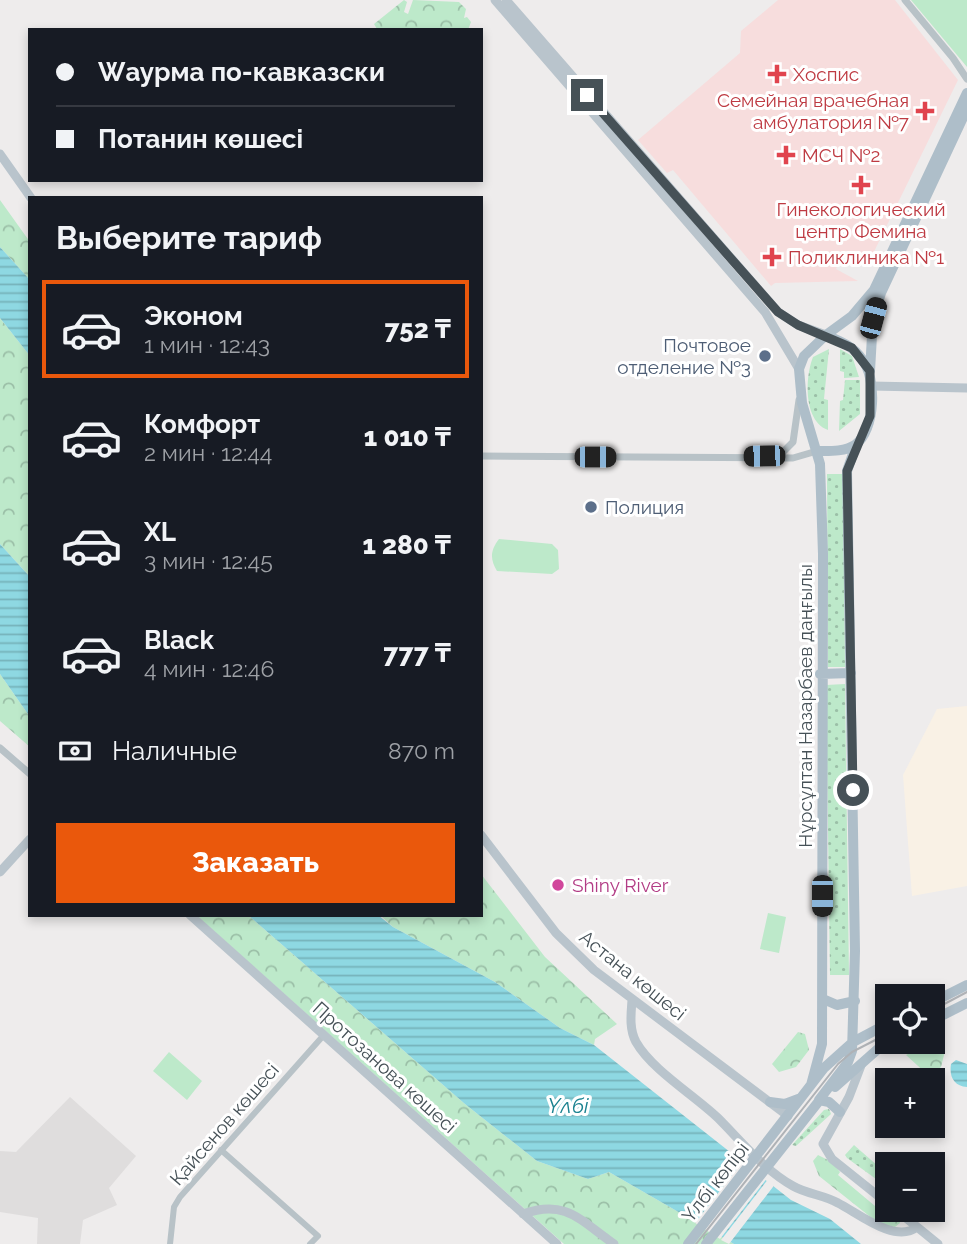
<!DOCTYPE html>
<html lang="ru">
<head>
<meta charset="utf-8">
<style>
  body { margin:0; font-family:Raleway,sans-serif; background:#20242c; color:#f1f3f6; height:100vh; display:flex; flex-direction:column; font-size:26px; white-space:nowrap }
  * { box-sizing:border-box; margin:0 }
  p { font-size:23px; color:#9ea1a6 }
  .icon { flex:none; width:38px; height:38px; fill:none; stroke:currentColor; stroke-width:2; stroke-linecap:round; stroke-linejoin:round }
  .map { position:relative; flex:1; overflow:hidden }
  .panel { position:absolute; left:28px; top:196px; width:455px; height:721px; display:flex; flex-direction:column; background:#171b24; border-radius:0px; box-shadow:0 4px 10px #0003 }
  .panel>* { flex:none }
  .banner { position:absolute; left:28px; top:28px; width:455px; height:154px; border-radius:0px; box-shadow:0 4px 10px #0003; display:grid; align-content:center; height:154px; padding:0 28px; background:#171b24 }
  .tools { position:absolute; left:875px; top:984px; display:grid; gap:14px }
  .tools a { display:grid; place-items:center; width:70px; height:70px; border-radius:0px; background:#171b24; box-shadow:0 4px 10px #0003; font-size:35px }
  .end { position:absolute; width:32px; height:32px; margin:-16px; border:9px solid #465157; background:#fff; box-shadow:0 0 0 4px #fff }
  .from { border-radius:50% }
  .car { position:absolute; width:21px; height:42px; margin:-21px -10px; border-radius:9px; box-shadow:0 0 5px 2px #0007; background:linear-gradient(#222 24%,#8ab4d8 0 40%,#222 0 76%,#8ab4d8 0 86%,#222 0) }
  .banner b { display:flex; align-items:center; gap:24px; height:66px; font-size:26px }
  .banner b+b { border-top:2px solid #363941 }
  .banner i { width:18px; height:18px; background:#f1f3f6 }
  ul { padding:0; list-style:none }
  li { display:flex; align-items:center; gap:21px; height:98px; margin:0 14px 10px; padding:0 14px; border:4px solid transparent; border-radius:0px }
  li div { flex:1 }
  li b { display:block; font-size:26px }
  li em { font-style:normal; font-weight:800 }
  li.active { border-color:#ea580c }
  li>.icon { width:63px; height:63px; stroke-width:1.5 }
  h2 { padding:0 28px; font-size:32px; line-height:84px }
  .pay { display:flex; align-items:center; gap:18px; height:77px; padding:0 28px; font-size:26px }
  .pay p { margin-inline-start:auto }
  .action { display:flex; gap:14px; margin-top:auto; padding:14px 28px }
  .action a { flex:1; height:80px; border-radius:0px; background:#ea580c; color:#fff; font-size:28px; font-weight:800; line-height:80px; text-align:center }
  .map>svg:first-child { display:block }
  .commercial { fill:#f9f1e5 }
  .education { fill:#dfdddd }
  .medical { fill:#f7dddd }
  .grass { fill:url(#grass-dots) }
  .forest { fill:url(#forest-crowns) }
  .green { fill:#bde9ca }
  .water { fill:url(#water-rules) }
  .pier { fill:#eeecec }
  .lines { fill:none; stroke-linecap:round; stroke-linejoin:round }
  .minor { stroke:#b8c2c7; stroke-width:6 }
  .tertiary { stroke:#b8c2c7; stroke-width:7 }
  .secondary { stroke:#b9c4cc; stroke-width:9 }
  .primary { stroke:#aebec9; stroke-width:10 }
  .tram { stroke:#afb2b6; stroke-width:2 }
  .route { stroke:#465157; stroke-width:9 }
  .health-dot { fill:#e0444e; stroke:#fff; stroke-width:2.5 }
  .service-dot { fill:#5c6f8a; stroke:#fff; stroke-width:2.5 }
  .hotel-dot { fill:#d1479c; stroke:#fff; stroke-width:2.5 }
  .labels { text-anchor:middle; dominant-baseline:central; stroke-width:6; stroke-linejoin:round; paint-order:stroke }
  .health-label { font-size:19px; fill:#be3a42; stroke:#fff; text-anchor:start }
  .service-label { font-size:19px; fill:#4e5e75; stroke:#fff; text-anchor:end }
  .street-label { font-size:19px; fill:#465157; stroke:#fff }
  .hotel-label { font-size:19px; fill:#b23c85; stroke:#fff; text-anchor:start }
  .water-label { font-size:21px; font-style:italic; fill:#1a8290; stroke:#fff }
</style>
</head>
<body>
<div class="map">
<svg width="967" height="1244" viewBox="0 0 967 1244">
  <defs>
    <pattern id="grass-dots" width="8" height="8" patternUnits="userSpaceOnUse" patternTransform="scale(1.75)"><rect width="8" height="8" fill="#bde9ca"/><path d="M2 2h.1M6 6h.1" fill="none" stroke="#9bbfa7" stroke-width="1.8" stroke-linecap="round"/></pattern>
    <pattern id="forest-crowns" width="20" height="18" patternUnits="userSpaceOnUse" patternTransform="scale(1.75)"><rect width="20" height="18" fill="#bde9ca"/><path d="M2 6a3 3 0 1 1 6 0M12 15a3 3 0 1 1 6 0" fill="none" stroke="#9bbfa7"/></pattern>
    <pattern id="water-rules" width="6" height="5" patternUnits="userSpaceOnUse" patternTransform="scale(1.75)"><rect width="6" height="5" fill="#8ed8e2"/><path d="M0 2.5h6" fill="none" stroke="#76b2ba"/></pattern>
  </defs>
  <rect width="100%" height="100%" fill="#eeecec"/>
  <path class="commercial" d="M967,706V886L912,896L903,775L937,709Z"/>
  <path class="education" d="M70,1097L136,1156L109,1188L117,1205L83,1220L80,1244H37L38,1218L0,1212V1151L16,1152Z"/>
  <path class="medical" d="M778,0H895L958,80L868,264L843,253L836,269L858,281L775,283L771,286L673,170L667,173L638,140L740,53L741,31Z"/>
  <path class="grass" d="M829,349L824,399L828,400V430C803,421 805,377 813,357Z
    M840,349L852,356L859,377L844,378V372L840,371Z
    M845,380H860V414L839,431L840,401L843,400Z
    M827,474H843L845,667H828Z
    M845,684L849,975H830L826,685Z
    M829,1109L831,1114L796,1146L792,1145L824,1110Z
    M854,1145L887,1174V1187L847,1158L845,1155Z"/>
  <path class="forest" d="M404,0L407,2L404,12L408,14L413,0L459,2L466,9L464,18L467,17L471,22L468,30L377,29L374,24Z
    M0,200L30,242V280L0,247Z
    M0,318L30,356V577L0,544Z
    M0,674L30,717V747L0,721Z
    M481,874L545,957L617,1024L595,1039L594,1045L560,1028L495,982L393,927L380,915H481Z
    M196,915H248L465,1104L537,1161L588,1179L609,1172L734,1244H564Z
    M798,1032L805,1034L809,1050L796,1067L779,1072L772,1064Z
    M935,1040L945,1051L941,1067L929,1076L906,1055Z
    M818,1155L832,1162L840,1172L838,1175L881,1211L898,1218L900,1223L895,1227L878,1223L819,1176L813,1161Z"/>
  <path class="green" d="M911,0H967V67Z
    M499,539L552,544L558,550L559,569L552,574L497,571C490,559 490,551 499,539Z
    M768,913L786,917L779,953L760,949Z
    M169,1052L202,1081L187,1100L153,1071Z"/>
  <path class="water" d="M0,247L30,280V356L0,318Z
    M0,544L30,577V717L0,674Z
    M248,915H378L393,927L495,982L560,1028L594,1045L791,1200L830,1219L861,1244H734L609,1172L588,1179L537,1161L465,1104Z
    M956,1060L967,1064V1087C954,1086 949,1077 951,1064Z"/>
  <path class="pier" d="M745,1158L768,1177L720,1239L695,1223Z
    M769,1178L776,1183L729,1244L721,1240Z"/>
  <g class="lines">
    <path class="minor" d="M221,1150L318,1236L310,1244
      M170,1244L174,1207L180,1197L323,1036"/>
    <path class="tertiary" d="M905,0L953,58L967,79
      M780,455L793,442L799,400
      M481,456L793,458L817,451
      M0,748L30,774"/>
    <path class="secondary" d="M495,0L765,312L799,369
      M506,0L778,312L798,325L826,335
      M0,154L31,198
      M871,386L967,388
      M481,835L556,933L594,970L788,1116
      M0,872L30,839
      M190,915L557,1244
      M632,1000C631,1014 629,1029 636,1042C652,1070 694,1095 718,1118C741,1141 764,1170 793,1186C807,1194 824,1195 838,1203C858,1213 895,1244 917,1227
      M862,1063L849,1097L823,1144L832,1159L887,1203
      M895,1209L938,1244
      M523,1214C566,1199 580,1220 614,1244"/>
    <path class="primary" d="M826,335L852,316L874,290L967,93
      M870,371L873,318L881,293L967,109
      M820,674L851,673
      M823,999L837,1005L855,1001
      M933,1002L967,985
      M933,1020L967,1003
      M811,1085L822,1044L823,554L820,464L802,403L799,369L804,356L826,335C840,341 853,346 862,359C877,378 876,430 855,445C844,452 829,451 817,451
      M835,1087L878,1049L892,1041
      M770,1102L785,1104L801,1098
      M840,1112L829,1102L819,1100L848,1062L852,1051L855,951L847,471L856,445
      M688,1244L824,1068L853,1042L887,1024
      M706,1244L823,1096"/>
    <path class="tram" d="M933,1010L967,992
      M696,1244L838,1064L852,1052L887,1034"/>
  </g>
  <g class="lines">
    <path class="route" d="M587,95L778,312L798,325L852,348L870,371V416L847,471L853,790"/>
  </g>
  <g class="health-dot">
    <path d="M773.5 63.5h7v7h7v7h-7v7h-7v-7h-7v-7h7z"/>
    <path d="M921.5 100.5h7v7h7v7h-7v7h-7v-7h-7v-7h7z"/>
    <path d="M782.5 144.5h7v7h7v7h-7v7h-7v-7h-7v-7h7z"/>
    <path d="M857.5 174.5h7v7h7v7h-7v7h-7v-7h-7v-7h7z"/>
    <path d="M768.5 246.5h7v7h7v7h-7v7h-7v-7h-7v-7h7z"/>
  </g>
  <g class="service-dot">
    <circle cx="765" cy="356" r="7"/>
    <circle cx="591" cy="507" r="7"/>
  </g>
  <circle class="hotel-dot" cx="558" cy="885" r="7"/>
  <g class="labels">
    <g class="health-label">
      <text x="793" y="74">Хоспис</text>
      <text x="909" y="100" text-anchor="end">Семейная врачебная<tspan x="909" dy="22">амбулатория №7</tspan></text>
      <text x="802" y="155">МСЧ №2</text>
      <text x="861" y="209" text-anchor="middle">Гинекологический<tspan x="861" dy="22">центр Фемина</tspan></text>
      <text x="788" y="257">Поликлиника №1</text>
    </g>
    <g class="service-label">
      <text x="751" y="345">Почтовое<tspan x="751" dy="22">отделение №3</tspan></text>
      <text x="605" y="507" text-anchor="start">Полиция</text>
    </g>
    <g class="street-label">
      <text transform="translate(805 706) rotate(-90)">Нұрсұлтан Назарбаев даңғылы</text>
      <text transform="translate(633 975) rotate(39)">Астана көшесі</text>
      <text transform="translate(385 1067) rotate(42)">Протозанова көшесі</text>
      <text transform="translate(224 1124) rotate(-49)">Қайсенов көшесі</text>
      <text transform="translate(715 1182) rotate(-52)">Үлбі көпірі</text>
    </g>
    <g class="hotel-label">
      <text x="572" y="885">Shiny River</text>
    </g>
    <g class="water-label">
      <text x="568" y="1105">Үлбі</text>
    </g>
  </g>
</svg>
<div class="tools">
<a><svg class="icon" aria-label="locate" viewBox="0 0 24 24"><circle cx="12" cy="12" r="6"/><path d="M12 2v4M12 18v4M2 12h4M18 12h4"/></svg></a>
<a>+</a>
<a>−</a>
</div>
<i class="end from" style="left:853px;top:790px"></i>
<i class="end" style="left:587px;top:95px"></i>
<i class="car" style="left:873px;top:318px;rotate:15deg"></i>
<i class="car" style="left:764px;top:456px;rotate:269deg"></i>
<i class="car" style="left:595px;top:457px;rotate:90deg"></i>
<i class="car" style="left:822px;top:896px;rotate:180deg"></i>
<div class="banner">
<b><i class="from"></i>Wаурма по-кавказски</b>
<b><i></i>Потанин көшесі</b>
</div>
<section class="panel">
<h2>Выберите тариф</h2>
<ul>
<li class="active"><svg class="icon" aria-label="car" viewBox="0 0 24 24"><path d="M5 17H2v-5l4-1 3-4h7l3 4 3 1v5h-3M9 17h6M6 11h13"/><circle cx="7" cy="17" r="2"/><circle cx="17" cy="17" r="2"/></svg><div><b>Эконом</b><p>1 мин · 12:43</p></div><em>752 ₸</em></li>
<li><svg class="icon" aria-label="car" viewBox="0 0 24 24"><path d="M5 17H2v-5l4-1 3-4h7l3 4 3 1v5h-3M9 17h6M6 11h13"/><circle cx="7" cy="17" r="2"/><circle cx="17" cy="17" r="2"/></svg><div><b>Комфорт</b><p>2 мин · 12:44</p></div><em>1 010 ₸</em></li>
<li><svg class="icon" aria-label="car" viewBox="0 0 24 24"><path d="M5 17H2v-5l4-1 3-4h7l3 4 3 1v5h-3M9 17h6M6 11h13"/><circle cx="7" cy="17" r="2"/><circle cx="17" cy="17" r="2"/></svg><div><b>XL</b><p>3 мин · 12:45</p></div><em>1 280 ₸</em></li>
<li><svg class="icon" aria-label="car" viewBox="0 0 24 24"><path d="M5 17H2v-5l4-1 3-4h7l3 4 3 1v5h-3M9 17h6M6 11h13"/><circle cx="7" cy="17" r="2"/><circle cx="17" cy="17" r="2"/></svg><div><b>Black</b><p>4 мин · 12:46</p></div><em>777 ₸</em></li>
</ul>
<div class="pay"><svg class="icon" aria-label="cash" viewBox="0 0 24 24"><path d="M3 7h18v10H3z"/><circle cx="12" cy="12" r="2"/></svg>Наличные<p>870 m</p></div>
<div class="action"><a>Заказать</a></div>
</section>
</div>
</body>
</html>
